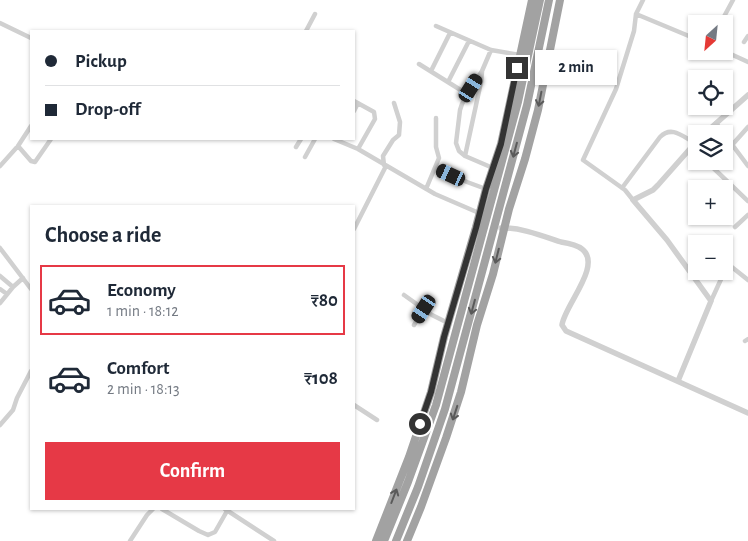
<!DOCTYPE html>
<html lang="en">
<head>
<meta charset="utf-8">
<style>
  body { margin:0; font-family:"Alegreya Sans",sans-serif; background:#f2f2f3; color:#1f2937; height:100vh; display:flex; flex-direction:column; font-size:19px; white-space:nowrap }
  * { box-sizing:border-box; margin:0 }
  p { font-size:16px; color:#747a83 }
  .icon { flex:none; width:28px; height:28px; fill:none; stroke:currentColor; stroke-width:2; stroke-linecap:round; stroke-linejoin:round }
  .map { position:relative; flex:1; overflow:hidden }
  .drawer { position:absolute; left:30px; top:205px; width:325px; height:305px; display:flex; flex-direction:column; background:#fff; border-radius:0px; box-shadow:0 1px 4px #0004 }
  .drawer>* { flex:none }
  .banner { position:absolute; left:30px; top:30px; width:325px; height:110px; border-radius:0px; box-shadow:0 1px 4px #0004; display:grid; align-content:center; height:110px; padding:0 15px; background:#fff }
  .needle { width:32px; rotate:207deg }
  .buttons { position:absolute; left:688px; top:15px; display:grid; gap:10px }
  .buttons a { display:grid; place-items:center; width:45px; height:45px; border-radius:0px; background:#fff; box-shadow:0 1px 4px #0004; font-size:25px }
  .end { position:absolute; width:22px; height:22px; margin:-11px; border:6px solid #333; background:#fff; box-shadow:0 0 0 2px #fff }
  .from { border-radius:50% }
  .bubble { position:absolute; height:35px; border-radius:0px; background:#fff; box-shadow:0 1px 4px #0004; font-size:16px; font-weight:700; line-height:35px; text-align:center }
  .car { position:absolute; width:15px; height:30px; margin:-15px -8px; border-radius:6px; box-shadow:0 0 4px 1px #0007; background:linear-gradient(#222 24%,#8ab4d8 0 40%,#222 0 76%,#8ab4d8 0 86%,#222 0) }
  .banner b { display:flex; align-items:center; gap:18px; height:48px; font-size:19px }
  .banner b+b { border-top:1px solid #e0e1e3 }
  .banner i { width:12px; height:12px; background:#1f2937 }
  ul { padding:0; list-style:none }
  li { display:flex; align-items:center; gap:15px; height:70px; margin:0 10px 8px; padding:0 5px; border:2px solid transparent; border-radius:0px }
  li div { flex:1 }
  li b { display:block; font-size:19px }
  li em { font-style:normal; font-weight:700 }
  li.active { border-color:#e63946 }
  li>.icon { width:45px; height:45px; stroke-width:1.5 }
  h2 { padding:0 15px; font-size:22px; line-height:60px }
  .button { display:flex; gap:10px; margin-top:auto; padding:10px 15px }
  .button a { flex:1; height:58px; border-radius:0px; background:#e63946; color:#fff; font-size:20px; font-weight:700; line-height:58px; text-align:center }
  .map>svg:first-child { display:block }
  .lines { fill:none; stroke-linecap:round; stroke-linejoin:round }
  .minor { stroke:#d0d0d0; stroke-width:4.5 }
  .tertiary { stroke:#d0d0d0; stroke-width:5.5 }
  .trunk { stroke:#a2a2a2; stroke-width:8 }
  .oneway { stroke:#5a5a5a }
  .route { stroke:#333; stroke-width:6 }
</style>
</head>
<body>
<div class="map">
<svg width="748" height="541" viewBox="0 0 748 541">
  <rect width="100%" height="100%" fill="#fff"/>
  <g class="lines">
    <path class="minor" d="M636,14L696,39
      M0,23L31,38
      M720,24L733,0
      M436,26L491,50L520,55
      M306,31L315,14
      M744,42L748,36
      M491,50L482,71L467,94L462,104L460,110L456,143L459,151L465,156L493,168
      M724,51L748,62
      M419,64L467,94
      M431,71L450,33
      M448,82L469,41
      M354,101L374,112L375,119L358,149
      M354,111L358,103
      M716,123L748,166
      M334,139L358,149L435,194L479,213
      M732,145L748,127
      M18,146L31,161L35,162L51,139
      M296,147L301,139
      M691,148L696,153
      M465,156L481,82L482,72
      M305,157L315,139
      M706,161L748,201
      M384,165L383,156L393,140L399,135L400,122L394,103
      M0,166L18,146L31,126
      M436,167L467,182L486,189
      M622,188L660,137C672,125 683,137 695,143
      M426,189L439,158L436,147V118
      M633,200L625,190L583,160L616,89L634,31L636,14L643,0
      M735,227L748,215
      M354,229L386,166
      M0,248L31,289
      M0,276L13,287
      M0,289L7,294
      M404,295L432,315L448,323
      M711,301L728,264L748,280
      M0,303L13,287L23,278
      M414,325L424,309
      M745,341L748,339
      M354,405L377,420
      M0,425L13,410L17,398L31,371
      M162,509L199,531L208,535L215,532L227,511
      M225,509L274,541
      M130,541L147,515L153,509"/>
    <path class="tertiary" d="M704,134L748,95
      M501,228C520,227 543,236 561,242C567,243 577,245 582,249C603,265 564,306 562,325L566,331L748,413
      M678,381L711,301L667,240L633,200L653,190L658,185L696,142"/>
    <path class="trunk" d="M376,541L409,457L431,392L444,337L476,227L486,189L501,144L532,0
      M384,541L408,482L436,405L518,102L540,0
      M396,541L418,487L445,409L495,224L527,105L549,0
      M407,541L421,507L446,438L461,392L477,325L493,274L509,209L525,159L538,110L560,0"/>
  </g>
  <defs><path id="oneway-shaft" d="M-6 0H5M1.5-3L5.5 0L1.5 3" fill="none" stroke-width="1.6" stroke-linecap="round" stroke-linejoin="round" transform="scale(1.25)"/></defs>
  <g class="oneway">
    <use href="#oneway-shaft" transform="translate(540 99) rotate(101)"/>
    <use href="#oneway-shaft" transform="translate(515 150) rotate(105)"/>
    <use href="#oneway-shaft" transform="translate(497 256) rotate(104)"/>
    <use href="#oneway-shaft" transform="translate(473 307) rotate(105)"/>
    <use href="#oneway-shaft" transform="translate(455 413) rotate(108)"/>
    <use href="#oneway-shaft" transform="translate(394 496) rotate(-69)"/>
  </g>
  <g class="lines">
    <path class="route" d="M420,424L431,392L444,337L476,228L486,189L501,144L517,68"/>
  </g>
</svg>
<div class="buttons">
<a><svg class="needle" viewBox="-14 -14 28 28"><path d="M0-13l5 13h-10z" fill="#e53935"/><path d="M0 13l5-13h-10z" fill="#747a83"/></svg></a>
<a><svg class="icon" aria-label="locate" viewBox="0 0 24 24"><circle cx="12" cy="12" r="6"/><path d="M12 2v4M12 18v4M2 12h4M18 12h4"/></svg></a>
<a><svg class="icon" aria-label="layers" viewBox="0 0 24 24"><path d="M12 4l9 5-9 5-9-5zM3 14l9 5 9-5"/></svg></a>
<a>+</a>
<a>−</a>
</div>
<i class="end from" style="left:420px;top:424px"></i>
<i class="end" style="left:517px;top:68px"></i>
<div class="bubble" style="left:535px;top:50px;width:82px">2 min</div>
<i class="car" style="left:471px;top:88px;rotate:32deg"></i>
<i class="car" style="left:451px;top:175px;rotate:295deg"></i>
<i class="car" style="left:424px;top:309px;rotate:213deg"></i>
<div class="banner">
<b><i class="from"></i>Pickup</b>
<b><i></i>Drop-off</b>
</div>
<section class="drawer">
<h2>Choose a ride</h2>
<ul>
<li class="active"><svg class="icon" aria-label="car" viewBox="0 0 24 24"><path d="M5 17H2v-5l4-1 3-4h7l3 4 3 1v5h-3M9 17h6M6 11h13"/><circle cx="7" cy="17" r="2"/><circle cx="17" cy="17" r="2"/></svg><div><b>Economy</b><p>1 min · 18:12</p></div><em>₹80</em></li>
<li><svg class="icon" aria-label="car" viewBox="0 0 24 24"><path d="M5 17H2v-5l4-1 3-4h7l3 4 3 1v5h-3M9 17h6M6 11h13"/><circle cx="7" cy="17" r="2"/><circle cx="17" cy="17" r="2"/></svg><div><b>Comfort</b><p>2 min · 18:13</p></div><em>₹108</em></li>
</ul>
<div class="button"><a>Confirm</a></div>
</section>
</div>
</body>
</html>
